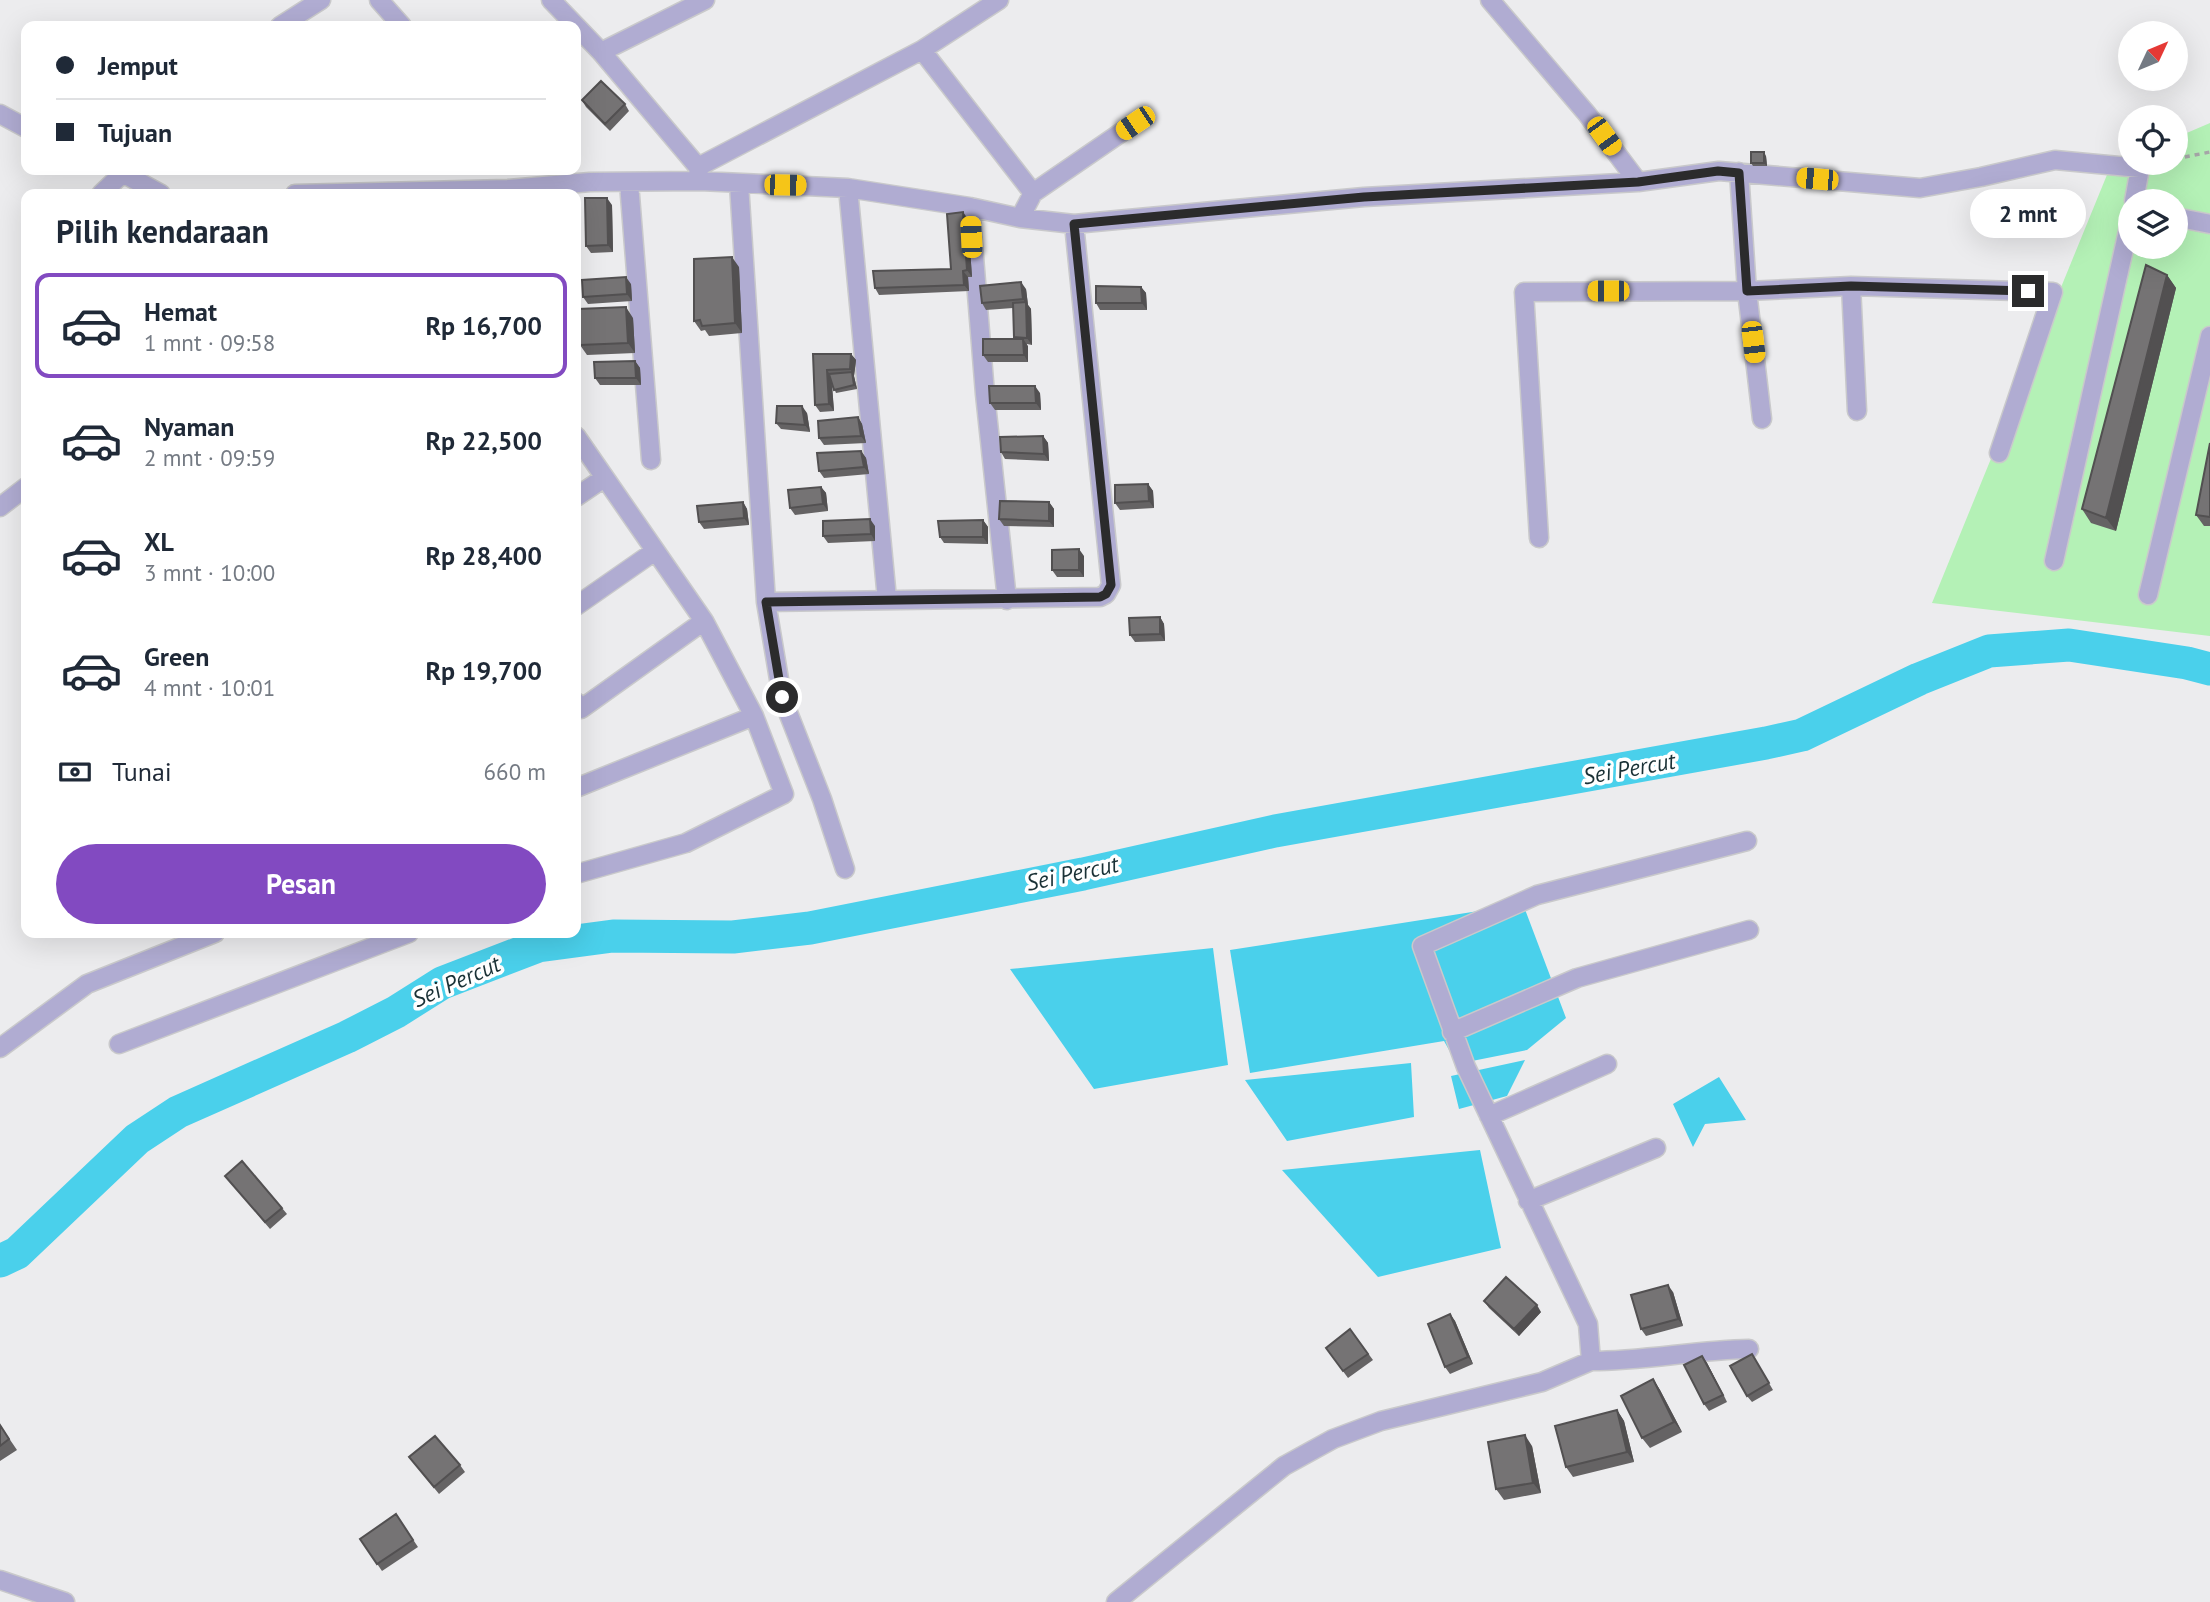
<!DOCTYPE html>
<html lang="id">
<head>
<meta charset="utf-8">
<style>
  body { margin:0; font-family:"PT Sans",sans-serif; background:#f6f6f7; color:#1f2937; height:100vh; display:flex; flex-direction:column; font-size:26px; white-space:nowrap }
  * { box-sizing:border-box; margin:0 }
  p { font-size:23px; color:#747a83 }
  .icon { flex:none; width:38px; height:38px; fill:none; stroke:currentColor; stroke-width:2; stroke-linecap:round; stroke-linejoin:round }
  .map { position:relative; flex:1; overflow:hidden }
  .panel { position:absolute; left:21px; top:189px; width:560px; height:749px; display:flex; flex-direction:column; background:#fff; border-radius:14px; box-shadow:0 7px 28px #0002 }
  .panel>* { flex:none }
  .guide { position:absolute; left:21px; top:21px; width:560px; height:154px; border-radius:14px; box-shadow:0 7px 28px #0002; display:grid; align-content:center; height:154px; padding:0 35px; background:#fff }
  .needle { width:46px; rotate:46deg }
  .controls { position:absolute; left:2118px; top:21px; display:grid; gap:14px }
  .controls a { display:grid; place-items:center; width:70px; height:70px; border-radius:50%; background:#fff; box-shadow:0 7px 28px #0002; font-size:35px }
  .end { position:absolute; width:32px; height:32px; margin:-16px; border:9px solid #2b2b2c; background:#fff; box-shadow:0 0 0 4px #fff }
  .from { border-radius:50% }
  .bubble { position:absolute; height:49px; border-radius:24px; background:#fff; box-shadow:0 7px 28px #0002; font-size:23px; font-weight:700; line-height:49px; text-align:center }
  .car { position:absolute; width:21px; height:42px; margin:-21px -10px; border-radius:9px; box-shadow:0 0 5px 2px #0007; background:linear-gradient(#f5c518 24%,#345 0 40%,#f5c518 0 76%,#345 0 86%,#f5c518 0) }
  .guide b { display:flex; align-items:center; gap:24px; height:66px; font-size:26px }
  .guide b+b { border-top:2px solid #e0e1e3 }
  .guide i { width:18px; height:18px; background:#1f2937 }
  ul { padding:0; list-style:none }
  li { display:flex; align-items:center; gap:21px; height:105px; margin:0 14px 10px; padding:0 21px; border:4px solid transparent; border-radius:14px }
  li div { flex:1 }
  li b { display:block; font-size:26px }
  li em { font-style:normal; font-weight:700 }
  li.current { border-color:#824ac1 }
  li>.icon { width:63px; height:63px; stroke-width:1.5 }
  h2 { padding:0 35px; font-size:32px; line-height:84px }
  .pay { display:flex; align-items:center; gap:18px; height:77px; padding:0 35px; font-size:26px }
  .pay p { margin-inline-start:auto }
  .action { display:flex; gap:14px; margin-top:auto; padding:14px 35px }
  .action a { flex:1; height:80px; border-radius:42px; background:#824ac1; color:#fff; font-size:28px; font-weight:700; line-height:80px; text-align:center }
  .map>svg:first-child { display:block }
  .green { fill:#b4f1b6; fill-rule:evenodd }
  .water { fill:#4ad0eb }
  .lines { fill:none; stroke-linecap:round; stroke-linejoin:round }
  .river { stroke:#4ad0eb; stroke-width:33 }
  .minor-casing { stroke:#c9c9cb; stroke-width:21 }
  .path { stroke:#a7a7a9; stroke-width:3.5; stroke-dasharray:5 5; stroke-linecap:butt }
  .minor { stroke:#b0acd2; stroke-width:18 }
  .wall { fill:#656364 }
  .shaded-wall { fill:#525051 }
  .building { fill:#757374; stroke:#525051; stroke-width:2 }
  .route { stroke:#2b2b2c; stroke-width:9 }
  .labels { text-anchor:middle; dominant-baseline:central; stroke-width:7; stroke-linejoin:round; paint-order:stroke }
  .water-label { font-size:23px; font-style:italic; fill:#1a3136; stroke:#fff }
</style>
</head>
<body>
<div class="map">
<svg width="2210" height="1602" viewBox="0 0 2210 1602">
  <rect width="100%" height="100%" fill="#ececee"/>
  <path class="green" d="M2210,123V636L1932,603L2111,165L2130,157V163H2175V138ZM2130,201H2175V247H2130Z"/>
  <path class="water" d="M1523,904L1566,1018L1527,1050L1457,1064L1444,1041L1250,1073L1230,950Z
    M1213,948L1228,1065L1094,1089L1010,969Z
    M1525,1060L1507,1096L1459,1109L1451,1076Z
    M1411,1063L1414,1117L1287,1141L1245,1080Z
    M1719,1077L1746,1120L1705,1124L1693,1147L1673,1104Z
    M1480,1150L1501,1248L1378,1277L1282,1170Z"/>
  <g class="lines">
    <path class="river" d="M0,1261L17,1253L137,1139L178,1112L347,1037L396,1012L442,983L538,946L613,936L733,937L810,928L1083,874L1275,831L1766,743L1802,735L1919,679L1989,651L2069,645L2187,663L2210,669"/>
    <g class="minor-casing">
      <path id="minor" d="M379,0L402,26
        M551,0L601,52L698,167L699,177
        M1490,0L1587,114L1638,182
        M280,26L321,0
        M922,50L1033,193L1020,218
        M601,52L705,0
        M0,114L26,128
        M698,167L922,50L999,0
        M117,170L161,194
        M1739,172L1747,291L1762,419
        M629,183L651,460
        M739,184L766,602L782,697L822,799L845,869
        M848,188L887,599
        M1033,193L1135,123
        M101,194L123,173
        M295,194L508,189L590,182L700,181L848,188L970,207L1020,218L1074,224L1364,197L1638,182L1719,171L1920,188L1981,177L2055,160L2140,168L2134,201
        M970,207L985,394L1007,600
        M2175,217L2210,224
        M1851,286L2053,292L1999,453
        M576,436L704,621L581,709L576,702
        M576,497L604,478
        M0,507L26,487
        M1539,538L1524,292L1747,291L1851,286L1857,411
        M2054,561L2130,222
        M2148,595L2210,336
        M766,602L1100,597L1106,594L1111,585L1074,224
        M576,606L655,551
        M576,788L754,716
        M576,874L686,843L784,794L754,716L704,621
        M1452,1032L1577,978L1749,930
        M119,1044L409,933
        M0,1048L87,984L215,933
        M1489,1116L1607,1064
        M1528,1201L1656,1148
        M1591,1361C1644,1361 1696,1350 1749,1349
        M0,1580L65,1602
        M1116,1602L1284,1466L1333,1439L1381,1421L1542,1382L1591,1361L1588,1324L1466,1067L1422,946L1537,895L1747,841"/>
    </g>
    <path class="path" d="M2175,159L2210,152"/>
    <use href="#minor" class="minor"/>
  </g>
  <path class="wall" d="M582,100L625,104L629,111L610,131L586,107Z
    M1766,156L1767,166H1753L1751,163Z
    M612,205L613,252L591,253L586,246Z
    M968,219L972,277H968L969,291L879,295L875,288L951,269Z
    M739,267L742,333L709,336L705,330L701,331L694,321Z
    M2167,275L2176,288L2116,531L2091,523L2082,509Z
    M631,284L632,301L588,304L583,297Z
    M1141,287L1146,293L1147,310H1100L1096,303Z
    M1026,289L1028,305L1031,309L1032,345L1027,344L1028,362H988L983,355L1015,339L1014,337L1013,308L986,310L982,303Z
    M633,318L635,353L587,355L580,345Z
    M813,354H851L856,360L854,376L857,389L836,393L832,383L834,411L820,412L815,405Z
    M635,361L640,368L641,385H600L595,378Z
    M1040,393L1041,410H995L990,403Z
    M807,413L810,432L781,429L776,423Z
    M858,417L862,424L866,443L824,445L819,438Z
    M1043,436L1048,443L1049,461L1005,459L1001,452Z
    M2210,443V526H2204L2196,515Z
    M861,451L866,458L869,474L824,478L819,471Z
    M1148,484L1153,491L1154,508L1120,510L1115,503Z
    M821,487L826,493L828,511L795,515L790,508Z
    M743,502L747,509L749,525L704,529L699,522Z
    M1049,502L1054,509V527L1004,526L999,519Z
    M983,520L988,527V544L944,543L940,537Z
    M875,526V541L828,543L823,536Z
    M1084,556V577H1057L1052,570Z
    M1160,617L1164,624L1165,641L1135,642L1130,635Z
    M225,1176L282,1208L287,1214L270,1229Z
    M1673,1292L1683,1326L1646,1336L1641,1329Z
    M1484,1301L1541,1312L1519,1336L1489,1308Z
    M1450,1314L1455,1321L1473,1364L1450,1374L1445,1367Z
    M1350,1329L1373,1360L1348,1378L1326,1348Z
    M1702,1356L1707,1363L1727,1402L1709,1411L1704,1404Z
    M1756,1361L1773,1390L1752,1402L1747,1396Z
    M1653,1379L1660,1390L1682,1432L1650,1448L1642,1438Z
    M1617,1410L1624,1421L1634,1462L1573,1477L1566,1467Z
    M0,1425L17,1450L0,1461Z
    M1532,1446L1541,1493L1504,1500L1496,1489Z
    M409,1457L460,1465L465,1472L439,1494Z
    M396,1514L418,1547L382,1571L360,1539Z"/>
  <path class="shaded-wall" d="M1764,152L1766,156L1767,166L1764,163Z
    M607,198L612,205L613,252L608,245Z
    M963,212L968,219L972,277L967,270Z
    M732,257L739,267L742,333L735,323Z
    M963,271L968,277L969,291L964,285Z
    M2167,275L2176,288L2116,531L2106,518Z
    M626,277L631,284L632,301L627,294Z
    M1021,282L1026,289L1028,305L1031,309L1032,345L1027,338L1026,304L1023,299Z
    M576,286L578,289V307L576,303Z
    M1141,287L1146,293L1147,310L1142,303Z
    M626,307L633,318L635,353L628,343Z
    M1023,339L1028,346V362L1024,355Z
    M851,354L856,360L854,376L857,389L854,385L852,372L850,369Z
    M635,361L640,368L641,385L636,378Z
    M827,370L831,377L834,411L829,404Z
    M1035,386L1040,393L1041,410L1036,403Z
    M802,406L807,413L810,432L805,425Z
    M858,417L862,424L866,443L861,436Z
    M1043,436L1048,443L1049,461L1044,454Z
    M861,451L866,458L869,474L864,467Z
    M1148,484L1153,491L1154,508L1149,501Z
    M821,487L826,493L828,511L823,504Z
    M743,502L747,509L749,525L744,518Z
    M1049,502L1054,509V527L1049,521Z
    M870,519L875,526V541L871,534Z
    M983,520L988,527V544L983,537Z
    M1079,549L1084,556V577L1079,570Z
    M1160,617L1164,624L1165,641L1160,634Z
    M1668,1285L1673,1292L1683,1326L1678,1319Z
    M1537,1305L1541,1312L1519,1336L1514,1329Z
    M1450,1314L1455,1321L1473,1364L1468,1357Z
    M1702,1356L1707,1363L1727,1402L1723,1395Z
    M1653,1379L1660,1390L1682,1432L1674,1422Z
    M1617,1410L1624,1421L1634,1462L1627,1452Z
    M1525,1435L1532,1446L1541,1493L1533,1483Z"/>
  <path class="building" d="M601,81L625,104L605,124L582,100Z
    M1751,152H1764V163H1751Z
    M585,198H607L608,245L586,246Z
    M963,212L967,270L963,271L964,285L875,288L873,271L951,269L947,214Z
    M732,257L735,323L702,326L700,320L694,321V259Z
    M2146,265L2167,275L2106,518L2082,509Z
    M626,277L627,294L583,297L582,280Z
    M1021,282L1023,299L982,303L980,286Z
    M1096,286L1141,287L1142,303H1096Z
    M1026,302L1027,338L1014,337L1013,303Z
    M626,307L628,343L580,345L578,309Z
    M983,339H1023L1024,355H983Z
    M813,354H851L850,369L827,370L829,404L815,405Z
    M635,361L636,378H595L594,362Z
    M852,372L854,385L834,390L829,374Z
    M989,386H1035L1036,403H990Z
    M777,406H802L805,425L776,423Z
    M858,417L861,436L819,438L818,421Z
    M1043,436L1044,454L1001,452L1000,437Z
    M2210,443V517L2196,515Z
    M861,451L864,467L819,471L817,453Z
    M1148,484L1149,501L1115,503V485Z
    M821,487L823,504L790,508L788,490Z
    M1000,501L1049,502V521L999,519Z
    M743,502L744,518L699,522L697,506Z
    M870,519L871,534L823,536V521Z
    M983,520V537H940L938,521Z
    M1079,549V570H1052V550Z
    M1160,617V634L1130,635L1129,618Z
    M242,1161L282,1208L265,1222L225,1176Z
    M1506,1277L1537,1305L1514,1329L1484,1301Z
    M1668,1285L1678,1319L1641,1329L1631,1295Z
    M1450,1314L1468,1357L1445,1367L1428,1324Z
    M1350,1329L1368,1354L1343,1371L1326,1348Z
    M1752,1354L1769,1383L1747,1396L1730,1366Z
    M1702,1356L1723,1395L1704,1404L1684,1365Z
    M1653,1379L1674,1422L1642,1438L1621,1396Z
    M1617,1410L1627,1452L1566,1467L1555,1426Z
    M0,1425L9,1439L0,1446Z
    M1525,1435L1533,1483L1496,1489L1488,1442Z
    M435,1436L460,1465L434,1487L409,1457Z
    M396,1514L413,1540L377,1564L360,1539Z"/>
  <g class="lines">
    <path class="route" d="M782,697L766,602L1100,597L1106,594L1111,585L1074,224L1364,197L1638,182L1718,171L1739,173L1747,291L1851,286L2028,291"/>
  </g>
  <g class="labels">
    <g class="water-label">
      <text transform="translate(1629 768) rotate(-10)">Sei Percut</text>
      <text transform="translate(1072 873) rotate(-12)">Sei Percut</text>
      <text transform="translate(456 981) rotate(-24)">Sei Percut</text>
    </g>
  </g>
</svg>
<div class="controls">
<a><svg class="needle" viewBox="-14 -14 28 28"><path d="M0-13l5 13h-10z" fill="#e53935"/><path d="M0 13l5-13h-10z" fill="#747a83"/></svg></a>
<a><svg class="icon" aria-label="locate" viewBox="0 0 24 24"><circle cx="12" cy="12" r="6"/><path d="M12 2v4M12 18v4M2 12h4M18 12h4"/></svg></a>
<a><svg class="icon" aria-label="layers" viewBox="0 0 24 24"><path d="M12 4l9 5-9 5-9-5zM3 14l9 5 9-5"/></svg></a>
</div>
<i class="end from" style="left:782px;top:697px"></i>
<i class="end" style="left:2028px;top:291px"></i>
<div class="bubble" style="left:1970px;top:189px;width:116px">2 mnt</div>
<i class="car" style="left:1135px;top:123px;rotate:236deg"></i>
<i class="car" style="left:1604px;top:136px;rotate:144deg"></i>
<i class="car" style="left:1817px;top:179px;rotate:275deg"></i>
<i class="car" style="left:785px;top:185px;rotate:91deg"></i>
<i class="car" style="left:971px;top:237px;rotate:357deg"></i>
<i class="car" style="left:1608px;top:291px;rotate:270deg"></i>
<i class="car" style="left:1753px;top:342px;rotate:173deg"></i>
<div class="guide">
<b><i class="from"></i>Jemput</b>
<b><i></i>Tujuan</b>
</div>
<section class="panel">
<h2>Pilih kendaraan</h2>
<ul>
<li class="current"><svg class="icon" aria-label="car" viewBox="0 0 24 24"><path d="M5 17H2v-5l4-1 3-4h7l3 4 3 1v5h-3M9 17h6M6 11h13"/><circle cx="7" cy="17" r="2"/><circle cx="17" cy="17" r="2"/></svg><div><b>Hemat</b><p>1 mnt · 09:58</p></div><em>Rp 16,700</em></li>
<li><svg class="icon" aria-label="car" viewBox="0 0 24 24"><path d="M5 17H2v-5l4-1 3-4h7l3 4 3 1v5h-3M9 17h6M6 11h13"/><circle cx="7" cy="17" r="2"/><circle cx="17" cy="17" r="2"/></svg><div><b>Nyaman</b><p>2 mnt · 09:59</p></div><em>Rp 22,500</em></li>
<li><svg class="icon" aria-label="car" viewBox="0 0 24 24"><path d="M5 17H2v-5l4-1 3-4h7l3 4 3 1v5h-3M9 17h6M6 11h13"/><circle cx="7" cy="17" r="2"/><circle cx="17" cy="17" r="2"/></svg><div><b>XL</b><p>3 mnt · 10:00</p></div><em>Rp 28,400</em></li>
<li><svg class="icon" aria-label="car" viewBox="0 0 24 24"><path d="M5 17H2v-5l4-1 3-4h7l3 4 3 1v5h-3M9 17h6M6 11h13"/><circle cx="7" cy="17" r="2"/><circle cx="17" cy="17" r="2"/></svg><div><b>Green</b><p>4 mnt · 10:01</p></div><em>Rp 19,700</em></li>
</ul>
<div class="pay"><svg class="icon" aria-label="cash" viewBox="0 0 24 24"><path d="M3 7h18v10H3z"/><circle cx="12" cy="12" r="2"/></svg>Tunai<p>660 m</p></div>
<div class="action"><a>Pesan</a></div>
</section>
</div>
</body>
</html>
